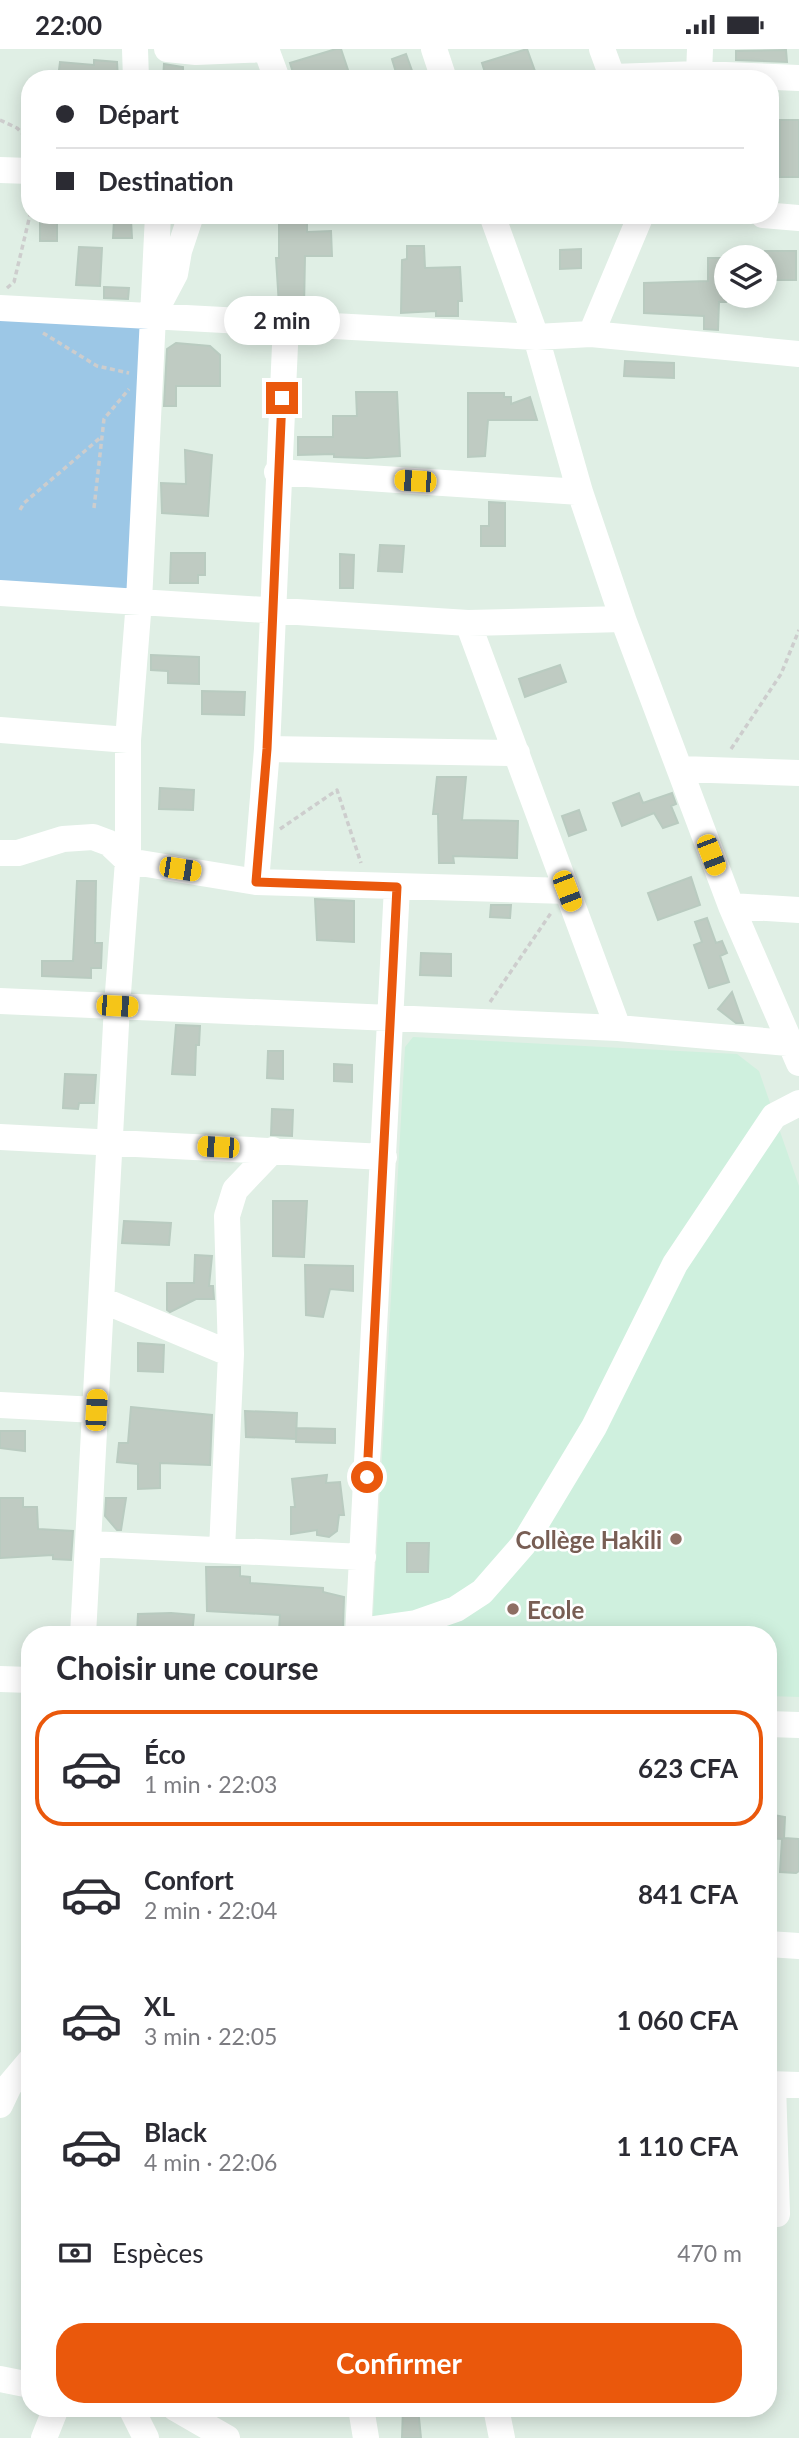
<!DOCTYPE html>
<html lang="fr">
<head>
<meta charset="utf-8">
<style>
  body { margin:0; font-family:Lato,sans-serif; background:#f7f7f7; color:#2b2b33; height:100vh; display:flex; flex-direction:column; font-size:26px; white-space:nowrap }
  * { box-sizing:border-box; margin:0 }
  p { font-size:23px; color:#7c7c81 }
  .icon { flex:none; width:38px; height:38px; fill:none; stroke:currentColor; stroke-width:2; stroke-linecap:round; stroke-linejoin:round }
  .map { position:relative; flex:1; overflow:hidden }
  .drawer { position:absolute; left:21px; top:1577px; width:756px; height:791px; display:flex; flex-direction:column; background:#fff; border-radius:28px; box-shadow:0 4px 18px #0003 }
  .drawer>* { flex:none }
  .hud { position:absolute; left:21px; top:21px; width:758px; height:154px; border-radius:28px; box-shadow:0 4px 18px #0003; display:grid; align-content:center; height:154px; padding:0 35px; background:#fff }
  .controls { position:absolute; left:714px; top:196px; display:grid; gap:14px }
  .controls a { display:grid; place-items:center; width:63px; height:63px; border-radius:50%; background:#fff; box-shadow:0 4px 18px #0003; font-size:35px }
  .end { position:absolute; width:32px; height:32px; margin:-16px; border:9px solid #ea580c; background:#fff; box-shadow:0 0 0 4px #fff }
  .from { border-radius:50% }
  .bubble { position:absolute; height:49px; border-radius:24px; background:#fff; box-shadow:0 4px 18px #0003; font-size:23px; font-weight:700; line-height:49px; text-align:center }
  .car { position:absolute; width:21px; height:42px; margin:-21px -10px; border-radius:9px; box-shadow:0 0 5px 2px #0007; background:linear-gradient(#f5c518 24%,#345 0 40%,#f5c518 0 76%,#345 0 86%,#f5c518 0) }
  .hud b { display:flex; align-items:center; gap:24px; height:66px; font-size:26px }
  .hud b+b { border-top:2px solid #e1e1e2 }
  .hud i { width:18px; height:18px; background:#2b2b33 }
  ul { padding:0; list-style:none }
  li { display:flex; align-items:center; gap:21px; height:116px; margin:0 14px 10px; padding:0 21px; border:4px solid transparent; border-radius:28px }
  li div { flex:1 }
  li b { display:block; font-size:26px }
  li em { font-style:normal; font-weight:700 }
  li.on { border-color:#ea580c }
  li>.icon { width:63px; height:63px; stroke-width:1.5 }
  h2 { padding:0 35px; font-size:32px; line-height:84px }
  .pay { display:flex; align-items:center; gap:18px; height:77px; padding:0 35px; font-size:26px }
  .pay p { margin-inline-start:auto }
  .cta { display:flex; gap:14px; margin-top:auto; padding:14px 35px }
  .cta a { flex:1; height:80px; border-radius:28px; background:#ea580c; color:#fff; font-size:28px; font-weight:700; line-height:80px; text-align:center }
  .status { display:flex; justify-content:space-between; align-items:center; height:49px; padding:0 35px; background:#fff; direction:ltr }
  .status svg { height:19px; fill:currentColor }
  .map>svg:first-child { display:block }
  .education { fill:#cff0de }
  .green { fill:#9cc7e6 }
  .building { fill:#bfcbc2; stroke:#b9cbc0; stroke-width:2 }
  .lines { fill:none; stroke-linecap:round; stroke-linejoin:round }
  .path { stroke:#cdcdcd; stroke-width:3.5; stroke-dasharray:5 3.5; stroke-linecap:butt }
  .minor { stroke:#fff; stroke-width:26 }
  .route { stroke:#ea580c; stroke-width:9 }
  .education-dot { fill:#8d6e63; stroke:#fff; stroke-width:2.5 }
  .labels { text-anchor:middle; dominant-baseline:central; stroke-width:5; stroke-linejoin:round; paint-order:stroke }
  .education-label { font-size:24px; font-weight:bold; fill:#785e54; stroke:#fff; text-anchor:end }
</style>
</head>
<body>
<div class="status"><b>22:00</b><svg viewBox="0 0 49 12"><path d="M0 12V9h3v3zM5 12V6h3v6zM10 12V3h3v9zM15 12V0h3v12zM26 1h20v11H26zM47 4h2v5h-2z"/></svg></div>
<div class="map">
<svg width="799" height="2389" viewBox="0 0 799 2389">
  <rect width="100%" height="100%" fill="#e0efe5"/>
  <path class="education" d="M413,988L737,1005L759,1022L799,1137V1648L768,1647V1586H372L405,998Z"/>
  <path class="green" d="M0,267L148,272L130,543L0,536Z"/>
  <path class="building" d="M336,0H341L351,30H295L290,14Z
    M527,0L536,25L523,30H487L482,14Z
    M786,1L787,13L736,11V2Z
    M406,5L415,30H398L392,10Z
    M94,11L117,13L118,30L58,29L60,13L94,16Z
    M164,15L183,18V30H163Z
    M780,71H799V128H780Z
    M279,168H307V183L331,182L332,207H305L304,259L279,256L276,209H279Z
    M114,171H131L132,189H113Z
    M40,173H57V192H40Z
    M407,197H424L425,219L460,218L462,252H458V267H436V262L401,264L402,211L407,210Z
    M79,198L102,199L100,237L76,236Z
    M581,200V219L560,220V201Z
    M765,202H796V231H769V219H765Z
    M708,209H726V253H719L718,281L704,280V267L644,264V234L708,232Z
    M104,238L129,239L128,250L104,249Z
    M176,294L210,297L220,306V337H176V357H164L167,300Z
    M625,312L674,314V329L624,327Z
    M356,343H397L400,407L367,409L334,408V405L298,406V388H333V367H357Z
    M468,344H504V348H511V355L530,348L537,371H488L485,407L468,408Z
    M185,401L212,406L208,467L162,464L161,434L186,435Z
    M489,453L505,454V497H481V477H489Z
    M380,496L404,497L402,523L378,522Z
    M171,504H205V526H198V534H170Z
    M340,505L354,506L353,539H340Z
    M151,606L199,608V635L168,634V622L151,621Z
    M560,616L566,633L525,648L519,630Z
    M202,642L245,643L244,666L202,665Z
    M437,728H466L462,771L518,772L517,809L453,807L454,814H439L438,765H433Z
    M160,739L194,741L193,761L159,760Z
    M639,744L643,754L672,744L676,755L671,757L678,774L663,779L654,764L622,777L613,754Z
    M579,761L586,781L569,787L562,767Z
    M691,828L700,856L658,871L648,844Z
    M77,832H96L95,894H102L101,919H91V929L42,927V912H73Z
    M315,850L354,852V893L317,891Z
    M491,856H511L510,869L490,868Z
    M707,869L716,894L722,892L727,904L720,907L729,933L709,939L694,896L702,893L695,873Z
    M421,904L451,905V927L420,926Z
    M732,943L743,974H736L718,960Z
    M176,976L200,977L199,996H196L195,1026L172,1025Z
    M268,1002H283V1030L267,1029Z
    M334,1015L352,1016V1033L334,1032Z
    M65,1025L96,1026L94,1054H79L78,1060L63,1059Z
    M272,1060L293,1061L292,1087L271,1086Z
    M273,1152H307L304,1208L273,1207Z
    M124,1172L171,1174L169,1196L122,1194Z
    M195,1206L212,1207L209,1237H213L214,1250H196L170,1263L167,1261V1234H194Z
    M305,1216L353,1217V1242L330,1240L323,1268L306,1266Z
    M138,1294L164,1296L163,1323L138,1322Z
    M131,1358L212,1366L210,1416L160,1414V1439L138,1440V1415L117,1413L119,1394H128Z
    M245,1362L297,1364L296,1390L246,1388Z
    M296,1379L335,1380V1394L296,1393Z
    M0,1382H25V1402L0,1399Z
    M327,1426L326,1434L340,1433L344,1466H339L337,1482L329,1488L317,1486V1481L291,1485V1458H295L292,1430Z
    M0,1449H23V1458H37L38,1480L73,1482L71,1511L53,1510V1506L0,1509Z
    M106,1449H126L121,1481H117L105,1467Z
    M407,1494H429L428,1523H407Z
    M206,1518H240V1527L250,1528V1534L323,1539V1543L344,1548L343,1578H337L336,1583L279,1581L280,1566L207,1562Z
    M171,1564L194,1566L192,1586H137L138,1565Z
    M768,1765L785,1768L784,1789L799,1790V1822L796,1824L780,1823L782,1790L768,1789Z
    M403,2359H418L421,2389H402Z"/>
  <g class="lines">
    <path class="path" d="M0,71L17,79L30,92
      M7,239L14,233L30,166
      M43,284L97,317L129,324
      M94,459L104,370L129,340
      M20,461L24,454L100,389
      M731,700L781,625L799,581
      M280,780L337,741L361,814
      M490,953L551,864"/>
    <path class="minor" d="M135,0L136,30
      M167,0L196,3L266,0
      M266,0L277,30
      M434,0L444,30
      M602,0L613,30
      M699,25L700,0
      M613,28L699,25L799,29
      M0,121L30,122
      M492,166L536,288L580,443L623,570L731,857L799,1014
      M763,166L799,169
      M0,259L536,288L591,285L799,305
      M157,259L175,225L179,202L191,166
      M591,285L641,166
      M277,423L580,443
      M0,544L468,574L623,570
      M468,574L618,979
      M0,681L128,691
      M267,700L517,704
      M680,720L799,724
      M0,804H18L63,790L93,788L109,794L128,812L256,833L567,842
      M256,833L267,700L286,274
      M731,857L799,861
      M0,952L618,979L799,995
      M0,1088L384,1108
      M102,1251L231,1305
      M0,1356L96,1361
      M90,1495L363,1508
      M222,1501L231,1305L227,1167L235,1141L273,1101
      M359,1582L416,1574L456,1560L482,1543L523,1496L594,1378L675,1215L774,1067L799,1054
      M83,1586L117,957L128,812V691L139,552L158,166
      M358,1586L397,838
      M0,1630L30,1631
      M768,1675L799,1676
      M768,1895L799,1897
      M768,2035L799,2036
      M773,2035L777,2165
      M0,2056L9,2037L30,2012
      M0,2330L30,2336
      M131,2359L146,2389
      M175,2359L227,2389
      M361,2359L366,2389
      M496,2359L502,2389
      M44,2389L56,2359"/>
  </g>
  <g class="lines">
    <path class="route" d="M282,349L267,700L256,833L397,838L367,1428"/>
  </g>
  <g class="education-dot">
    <circle cx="676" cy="1490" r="7"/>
    <circle cx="513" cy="1560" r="7"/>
  </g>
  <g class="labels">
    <g class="education-label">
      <text x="662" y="1490">Collège Hakili</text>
      <text x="527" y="1560" text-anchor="start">Ecole</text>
    </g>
  </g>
</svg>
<div class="controls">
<a><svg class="icon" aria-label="layers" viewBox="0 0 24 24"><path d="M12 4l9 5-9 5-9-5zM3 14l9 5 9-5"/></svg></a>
</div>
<i class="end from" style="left:367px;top:1428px"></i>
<i class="end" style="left:282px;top:349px"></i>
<div class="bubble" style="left:224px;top:247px;width:116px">2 min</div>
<i class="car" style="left:415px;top:432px;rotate:274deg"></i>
<i class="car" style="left:711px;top:806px;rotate:159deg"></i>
<i class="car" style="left:180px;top:820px;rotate:99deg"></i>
<i class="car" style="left:567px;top:842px;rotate:159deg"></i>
<i class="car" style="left:117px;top:957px;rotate:93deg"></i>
<i class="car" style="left:218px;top:1098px;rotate:273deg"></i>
<i class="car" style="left:96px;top:1361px;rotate:3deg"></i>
<div class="hud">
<b><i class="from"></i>Départ</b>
<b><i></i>Destination</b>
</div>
<section class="drawer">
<h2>Choisir une course</h2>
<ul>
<li class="on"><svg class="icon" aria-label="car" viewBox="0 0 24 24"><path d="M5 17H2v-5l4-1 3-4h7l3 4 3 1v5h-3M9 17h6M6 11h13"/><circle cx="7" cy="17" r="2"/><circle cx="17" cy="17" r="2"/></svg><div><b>Éco</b><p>1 min · 22:03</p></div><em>623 CFA</em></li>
<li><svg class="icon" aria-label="car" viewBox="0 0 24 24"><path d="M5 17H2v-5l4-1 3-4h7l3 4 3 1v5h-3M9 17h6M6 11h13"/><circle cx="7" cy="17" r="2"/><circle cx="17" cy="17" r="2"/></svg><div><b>Confort</b><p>2 min · 22:04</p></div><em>841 CFA</em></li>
<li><svg class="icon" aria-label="car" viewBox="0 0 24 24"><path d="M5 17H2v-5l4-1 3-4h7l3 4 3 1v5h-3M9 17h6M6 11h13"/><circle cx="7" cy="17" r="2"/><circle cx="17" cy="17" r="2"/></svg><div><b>XL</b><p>3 min · 22:05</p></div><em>1 060 CFA</em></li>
<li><svg class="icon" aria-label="car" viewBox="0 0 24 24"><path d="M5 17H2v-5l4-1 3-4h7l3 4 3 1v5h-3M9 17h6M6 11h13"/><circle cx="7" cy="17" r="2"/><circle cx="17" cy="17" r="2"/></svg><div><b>Black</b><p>4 min · 22:06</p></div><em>1 110 CFA</em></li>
</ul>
<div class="pay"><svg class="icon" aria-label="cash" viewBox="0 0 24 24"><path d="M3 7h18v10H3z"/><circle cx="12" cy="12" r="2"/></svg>Espèces<p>470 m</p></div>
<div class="cta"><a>Confirmer</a></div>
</section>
</div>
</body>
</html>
